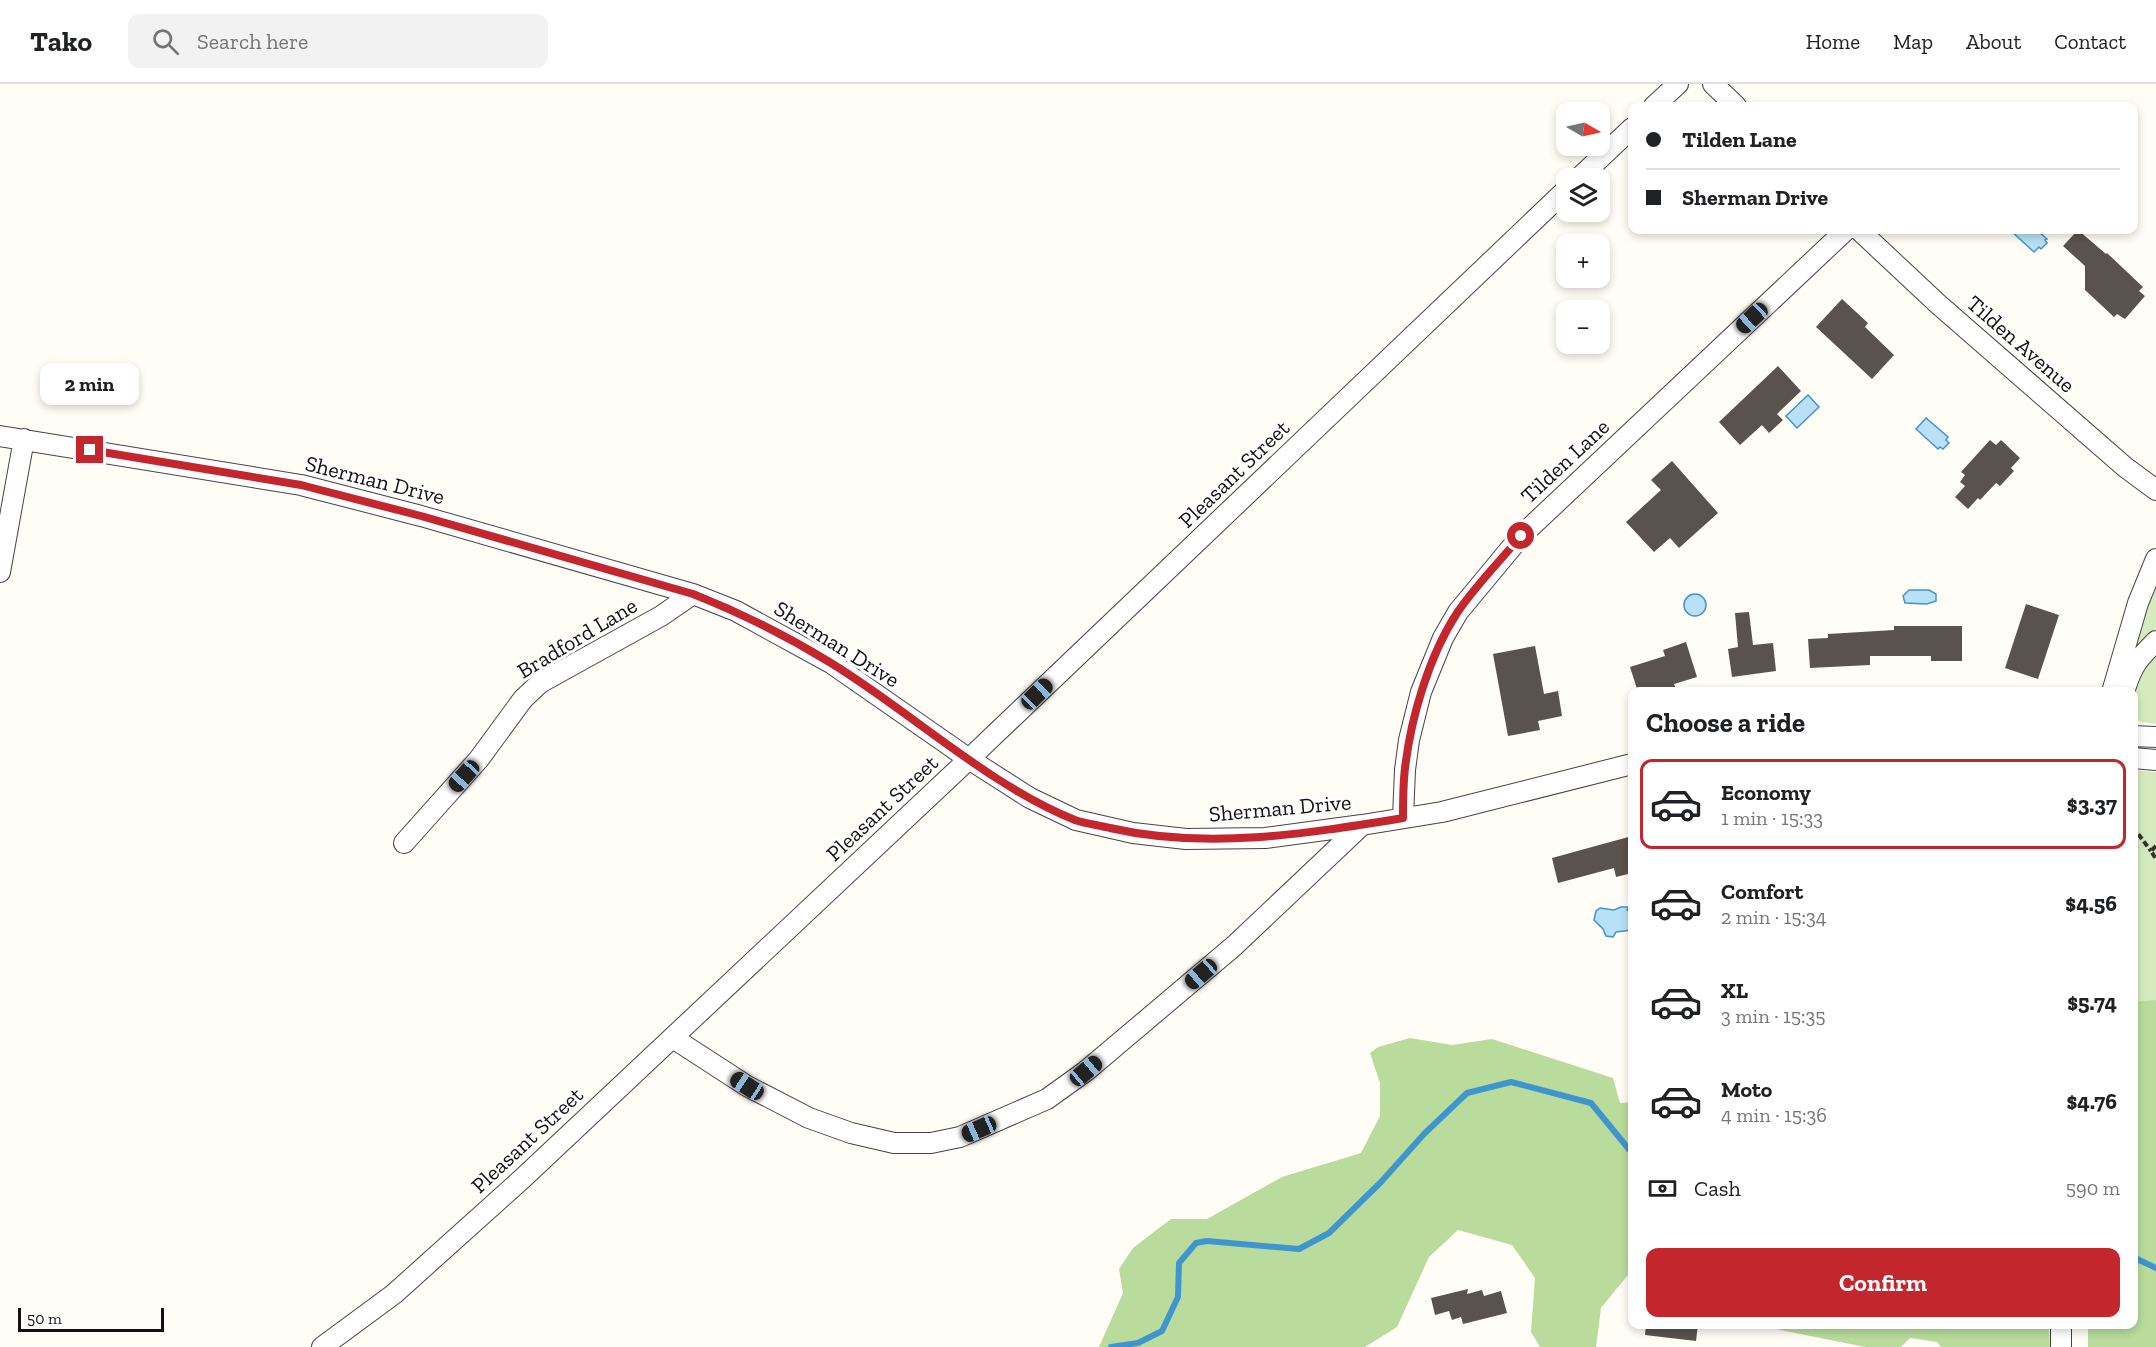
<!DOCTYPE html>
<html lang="en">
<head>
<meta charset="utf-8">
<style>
  body { margin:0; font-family:"Zilla Slab",serif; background:#f2f2f2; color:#202124; height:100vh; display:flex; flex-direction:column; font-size:22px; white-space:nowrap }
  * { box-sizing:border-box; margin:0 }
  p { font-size:20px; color:#757577 }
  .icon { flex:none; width:33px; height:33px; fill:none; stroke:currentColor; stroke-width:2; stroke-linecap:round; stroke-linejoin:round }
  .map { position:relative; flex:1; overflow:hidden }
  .sheet { position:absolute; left:1628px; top:603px; width:510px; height:642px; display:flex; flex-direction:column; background:#fff; border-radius:12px; box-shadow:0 3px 9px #0003 }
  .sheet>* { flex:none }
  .top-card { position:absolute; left:1628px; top:18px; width:510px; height:132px; border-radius:12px; box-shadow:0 3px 9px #0003; display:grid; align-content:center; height:132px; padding:0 18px; background:#fff }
  .needle { width:39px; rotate:99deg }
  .buttons { position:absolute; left:1556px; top:18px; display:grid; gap:12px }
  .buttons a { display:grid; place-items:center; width:54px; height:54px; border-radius:12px; background:#fff; box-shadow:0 3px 9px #0003; font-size:30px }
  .scale { position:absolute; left:18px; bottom:15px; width:146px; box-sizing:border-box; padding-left:6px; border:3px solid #111; border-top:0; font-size:16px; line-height:21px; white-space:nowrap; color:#111; -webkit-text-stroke:4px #fff; paint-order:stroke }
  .end { position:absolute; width:27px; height:27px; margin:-14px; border:8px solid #c4262e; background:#fff; box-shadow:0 0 0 3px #fff }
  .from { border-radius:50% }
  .bubble { position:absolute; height:42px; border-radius:12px; background:#fff; box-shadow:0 3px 9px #0003; font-size:20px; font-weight:700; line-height:42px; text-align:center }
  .car { position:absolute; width:18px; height:36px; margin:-18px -9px; border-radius:8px; box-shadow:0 0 4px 2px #0007; background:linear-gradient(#222 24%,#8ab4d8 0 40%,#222 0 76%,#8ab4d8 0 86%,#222 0) }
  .top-card b { display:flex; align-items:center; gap:21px; height:57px; font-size:22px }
  .top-card b+b { border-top:2px solid #e0e0e0 }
  .top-card i { width:15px; height:15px; background:#202124 }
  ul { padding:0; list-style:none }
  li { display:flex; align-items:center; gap:18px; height:90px; margin:0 12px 9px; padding:0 6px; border:3px solid transparent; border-radius:12px }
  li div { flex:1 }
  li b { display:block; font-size:22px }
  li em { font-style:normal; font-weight:700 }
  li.active { border-color:#c4262e }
  li>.icon { width:54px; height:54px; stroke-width:1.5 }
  h2 { padding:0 18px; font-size:27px; line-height:72px }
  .pay { display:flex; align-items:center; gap:15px; height:66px; padding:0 18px; font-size:22px }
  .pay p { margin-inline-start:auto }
  .primary-button { display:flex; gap:12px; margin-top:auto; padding:12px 18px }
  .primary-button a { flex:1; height:69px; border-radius:12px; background:#c4262e; color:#fff; font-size:24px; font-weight:700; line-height:69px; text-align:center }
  header { display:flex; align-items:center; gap:36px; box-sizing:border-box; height:84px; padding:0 30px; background:#fff; border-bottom:2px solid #e0e0e0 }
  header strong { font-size:28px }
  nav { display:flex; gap:33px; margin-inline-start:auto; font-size:21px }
  .search { width:420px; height:54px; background:#f2f2f2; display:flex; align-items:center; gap:15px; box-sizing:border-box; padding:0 21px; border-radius:12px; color:#757577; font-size:22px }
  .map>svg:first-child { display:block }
  .green { fill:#d5ebbd }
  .forest { fill:#b9dc9c }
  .water { fill:#b9e0f7; stroke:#3f96cf; stroke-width:1.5 }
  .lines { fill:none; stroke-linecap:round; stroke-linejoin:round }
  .stream { stroke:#3f96cf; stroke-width:6 }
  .building { fill:#5a524d }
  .minor-casing { stroke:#444; stroke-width:22 }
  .path { stroke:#333; stroke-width:4; stroke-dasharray:6 3; stroke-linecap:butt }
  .minor { stroke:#fff; stroke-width:20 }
  .route { stroke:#c4262e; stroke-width:8 }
  .labels { text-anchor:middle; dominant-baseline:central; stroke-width:6; stroke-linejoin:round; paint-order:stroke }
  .street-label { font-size:22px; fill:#111; stroke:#fff }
</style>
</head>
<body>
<header>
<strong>Tako</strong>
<div class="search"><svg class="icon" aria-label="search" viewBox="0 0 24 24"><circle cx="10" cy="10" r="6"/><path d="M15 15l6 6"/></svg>Search here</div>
<nav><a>Home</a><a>Map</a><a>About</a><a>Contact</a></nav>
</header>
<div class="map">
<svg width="2156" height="1263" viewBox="0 0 2156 1263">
  <rect width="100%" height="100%" fill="#fffdf5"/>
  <path class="green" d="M2156,497V544L2140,561H2135Z
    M2156,570V640L2142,638L2133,632C2133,597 2132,595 2156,570Z
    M2133,686L2156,688V916L2133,917Z"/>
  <path class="forest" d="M2156,916V1263H2088V1241L2133,1240V917Z
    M1410,954L1452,961L1492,955L1613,994L1620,1019L1632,1018V1186L1601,1224L1596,1263H1540L1531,1248L1535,1194L1512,1161L1458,1146L1429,1173L1397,1243L1365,1263H1099L1123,1209L1119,1185L1133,1164L1171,1135H1207L1282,1093L1361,1069L1380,1032V999L1370,969L1378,963Z
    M1756,1241H2049L2050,1263H1941L1937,1258L1910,1254L1901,1263H1865Z"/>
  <path class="water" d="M2010,146H2037L2047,155L2045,156L2047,159L2041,165L2039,163L2034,168Z
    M1808,311L1819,323L1797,344L1786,332Z
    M1926,334L1948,353L1946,356L1949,359L1943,365L1940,363L1938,365L1916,345Z
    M1909,506H1929L1936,510V517L1927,520L1905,519L1903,512Z
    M1684 521a11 11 0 1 1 22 0a11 11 0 1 1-22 0Z
    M1621,823H1628L1627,826L1632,828V846L1616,848L1613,853L1606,852L1603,845L1594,836L1596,827L1600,824L1614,826Z"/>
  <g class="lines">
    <path class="stream" d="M2133,1173L2156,1184
      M1111,1263L1138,1259L1162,1247L1178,1213L1179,1179L1196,1159L1207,1157L1299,1165L1329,1149L1381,1098L1424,1050L1467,1009L1511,998L1591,1019L1632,1069"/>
  </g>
  <path class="building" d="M2078,146L2106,170L2107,169L2143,203L2139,207L2145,212L2125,235L2117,230L2114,233L2085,206V182L2063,162Z
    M1842,215L1868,239L1865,243L1894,271L1872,295L1816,243Z
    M1778,282L1801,307L1777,330L1783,336L1769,349L1762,341L1740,361L1719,338Z
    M1990,356L1996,361L2001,356L2020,374L2011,384L2014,387L2000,402L1996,399L1980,416L1978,414L1968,425L1955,413L1965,402L1960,398L1965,391L1961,388Z
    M1672,377L1718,429L1679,464L1670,454L1654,468L1626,438L1661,406L1651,396Z
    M2026,520L2059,531L2038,595L2005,584Z
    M1749,528L1753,561L1773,559L1776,587L1732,593L1728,565L1738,563L1735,529Z
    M1894,542H1962V577H1931V572H1870V581L1810,584L1808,555L1828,554V550L1894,546Z
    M1686,558L1697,593L1674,600L1676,605L1667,608H1638L1630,583L1665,572L1663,566Z
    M1535,562L1544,610L1558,607L1562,632L1538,637L1540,646L1508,652L1493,570Z
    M1632,752V789L1616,793L1614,784L1558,799L1552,774Z
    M1468,1205L1467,1210L1482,1206L1484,1212L1501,1207L1507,1229L1463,1240L1461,1233L1452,1236L1449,1227L1435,1231L1431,1214Z
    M1646,1240H1698L1696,1257L1645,1251Z"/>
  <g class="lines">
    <g class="minor-casing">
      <path id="minor" d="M1713,0L1736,22
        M1654,22L1678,0
        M1579,94L1632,44
        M1859,146L1938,220L2125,383L2156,406
        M0,352L301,401L421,432L693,510L736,527L831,579L969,675L1030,714L1076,736L1133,749L1186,755L1265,754L1362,741L1442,728L1632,680
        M0,488L24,355
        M2125,605C2133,580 2138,575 2156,557
        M2112,608L2138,519L2156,475
        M2133,652L2156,653
        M2133,674L2156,676
        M1403,734L1405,686L1409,656L1421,608L1443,554L1458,528L1521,452L1846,146
        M404,759L479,675L523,615L540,599L661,532L693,510
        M673,954L747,1002L809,1034L851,1049L894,1059H931L960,1053L1047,1015L1086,987L1234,862L1362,741
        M2061,1240V1263
        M322,1263L394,1210L523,1094L969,675L1566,106"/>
    </g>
    <path class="path" d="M2133,743L2151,767
      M2156,762L2151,767L2156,775"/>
    <use href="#minor" class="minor"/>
  </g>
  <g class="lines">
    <path class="route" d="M90,366L301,401L421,432L693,510C741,529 787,552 831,579C911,628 988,701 1075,736C1086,740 1099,741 1110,744C1206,766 1306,750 1403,734C1403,718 1403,701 1405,684C1411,633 1429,572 1457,529C1475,502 1500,477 1521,452"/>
  </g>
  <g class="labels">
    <g class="street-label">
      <text transform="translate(2021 260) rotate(41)">Tilden Avenue</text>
      <text transform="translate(1565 377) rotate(-43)">Tilden Lane</text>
      <text transform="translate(1234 390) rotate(-44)">Pleasant Street</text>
      <text transform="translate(375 396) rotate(14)">Sherman Drive</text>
      <text transform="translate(577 554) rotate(-31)">Bradford Lane</text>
      <text transform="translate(837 560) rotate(32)">Sherman Drive</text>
      <text transform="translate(882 724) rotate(-43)">Pleasant Street</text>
      <text transform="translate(1280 724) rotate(-5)">Sherman Drive</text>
      <text transform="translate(527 1056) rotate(-43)">Pleasant Street</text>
    </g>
  </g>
</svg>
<div class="buttons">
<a><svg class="needle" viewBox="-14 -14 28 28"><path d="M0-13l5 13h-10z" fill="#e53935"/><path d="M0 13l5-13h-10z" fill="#757577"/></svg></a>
<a><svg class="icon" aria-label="layers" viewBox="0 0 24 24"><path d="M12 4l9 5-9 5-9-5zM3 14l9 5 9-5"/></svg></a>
<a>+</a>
<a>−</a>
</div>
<div class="scale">50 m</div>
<i class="end from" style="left:1521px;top:452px"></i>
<i class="end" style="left:90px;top:366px"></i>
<div class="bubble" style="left:40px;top:279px;width:99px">2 min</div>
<i class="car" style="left:1752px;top:234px;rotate:227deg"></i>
<i class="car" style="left:1037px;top:610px;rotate:46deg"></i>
<i class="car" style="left:464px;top:692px;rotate:222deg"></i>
<i class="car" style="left:1201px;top:890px;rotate:229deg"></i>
<i class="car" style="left:1086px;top:987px;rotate:50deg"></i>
<i class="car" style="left:747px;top:1002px;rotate:303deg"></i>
<i class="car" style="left:979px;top:1045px;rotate:246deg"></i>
<div class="top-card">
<b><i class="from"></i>Tilden Lane</b>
<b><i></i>Sherman Drive</b>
</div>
<section class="sheet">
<h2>Choose a ride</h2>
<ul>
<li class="active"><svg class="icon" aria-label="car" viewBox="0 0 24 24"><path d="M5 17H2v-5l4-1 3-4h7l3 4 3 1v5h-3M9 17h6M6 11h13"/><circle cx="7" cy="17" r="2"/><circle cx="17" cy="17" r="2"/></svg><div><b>Economy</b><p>1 min · 15:33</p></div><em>$3.37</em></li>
<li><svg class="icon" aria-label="car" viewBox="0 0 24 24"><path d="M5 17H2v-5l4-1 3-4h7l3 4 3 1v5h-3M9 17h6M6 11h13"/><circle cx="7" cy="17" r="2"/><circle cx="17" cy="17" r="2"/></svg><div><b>Comfort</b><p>2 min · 15:34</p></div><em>$4.56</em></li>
<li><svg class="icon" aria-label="car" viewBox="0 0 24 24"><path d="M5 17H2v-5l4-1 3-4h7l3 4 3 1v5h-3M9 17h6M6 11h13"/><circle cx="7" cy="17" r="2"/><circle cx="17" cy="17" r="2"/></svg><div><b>XL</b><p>3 min · 15:35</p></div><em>$5.74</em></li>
<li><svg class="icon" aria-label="car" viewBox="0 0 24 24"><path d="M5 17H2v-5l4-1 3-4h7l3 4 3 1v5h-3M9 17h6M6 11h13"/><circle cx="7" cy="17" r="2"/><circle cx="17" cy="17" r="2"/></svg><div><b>Moto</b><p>4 min · 15:36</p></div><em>$4.76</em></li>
</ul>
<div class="pay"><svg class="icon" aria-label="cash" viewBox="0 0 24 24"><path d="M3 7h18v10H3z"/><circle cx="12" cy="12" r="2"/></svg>Cash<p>590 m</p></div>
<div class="primary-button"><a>Confirm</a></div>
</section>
</div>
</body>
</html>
